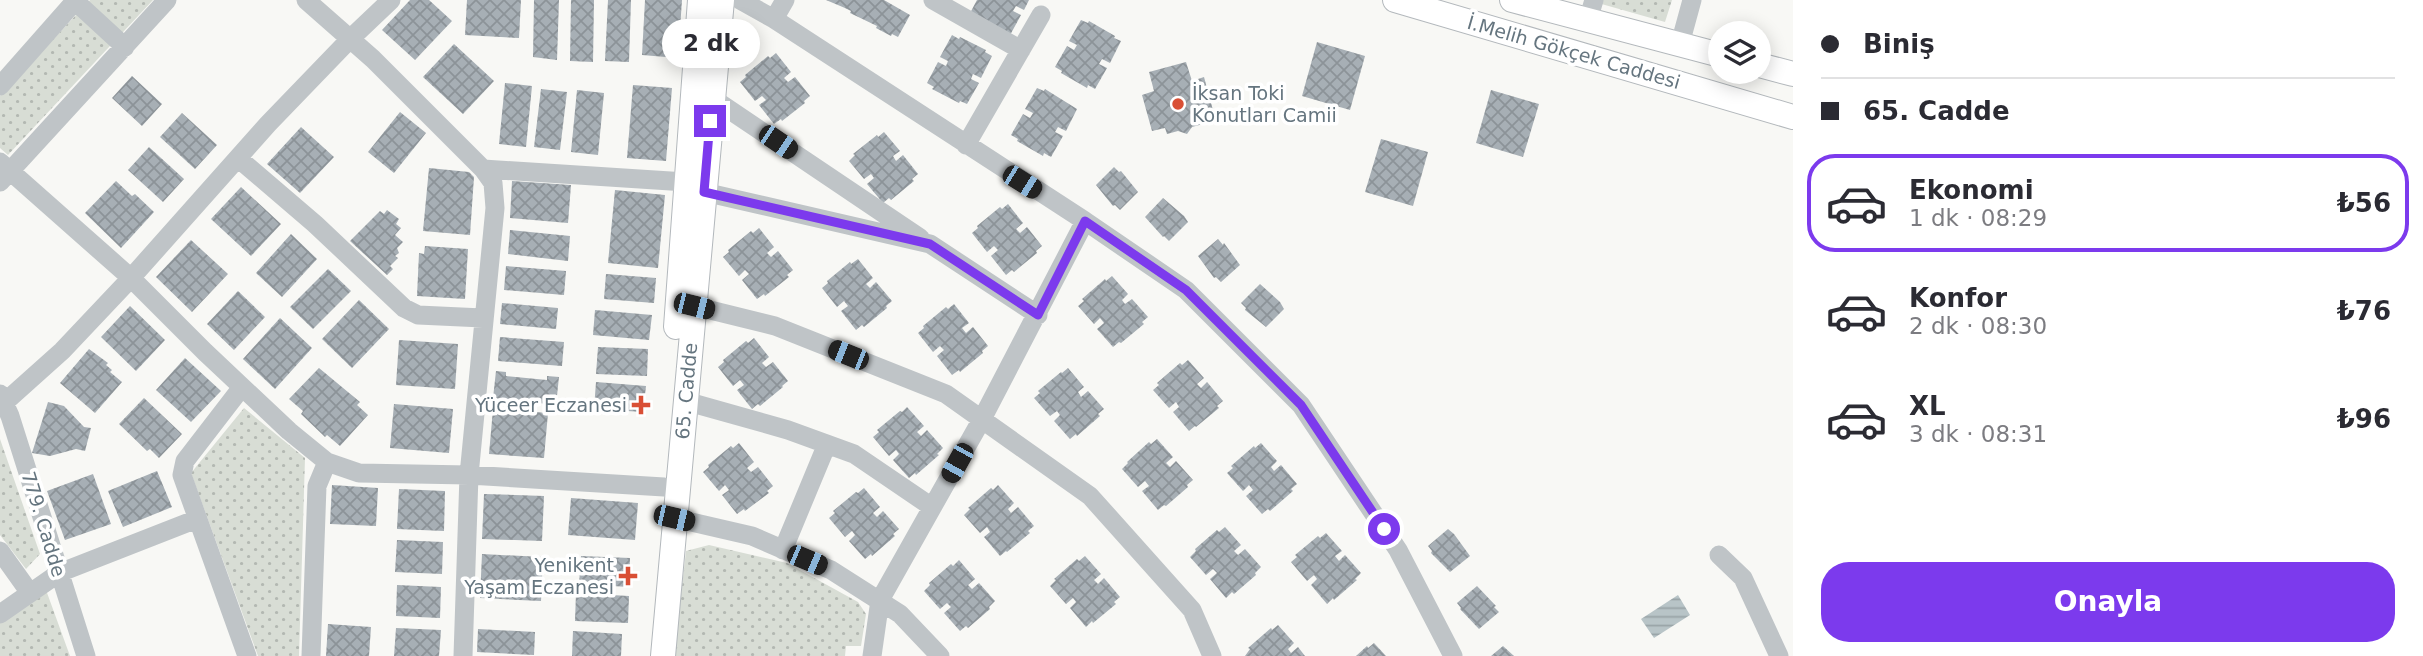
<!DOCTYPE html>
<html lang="tr">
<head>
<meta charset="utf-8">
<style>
  body { margin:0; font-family:"DejaVu Sans",sans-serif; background:#f2f2f3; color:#2b2b33; height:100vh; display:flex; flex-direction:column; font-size:26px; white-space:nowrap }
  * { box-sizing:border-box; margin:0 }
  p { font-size:23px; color:#7c7c81 }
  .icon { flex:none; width:38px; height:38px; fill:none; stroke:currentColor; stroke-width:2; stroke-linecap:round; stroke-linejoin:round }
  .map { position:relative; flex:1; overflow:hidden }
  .side { display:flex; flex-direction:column; background:#fff; width:630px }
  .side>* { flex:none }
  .guide { display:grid; align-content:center; height:154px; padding:0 28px; background:#fff }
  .controls { position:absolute; left:1708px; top:21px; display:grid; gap:14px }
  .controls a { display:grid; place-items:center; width:63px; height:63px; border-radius:50%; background:#fff; box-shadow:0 4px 18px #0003; font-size:35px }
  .end { position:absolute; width:32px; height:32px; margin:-16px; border:9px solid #7c3aed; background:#fff; box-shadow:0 0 0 4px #fff }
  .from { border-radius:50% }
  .bubble { position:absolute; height:49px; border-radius:24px; background:#fff; box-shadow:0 4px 18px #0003; font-size:23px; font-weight:700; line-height:49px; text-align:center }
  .car { position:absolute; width:21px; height:42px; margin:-21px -10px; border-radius:9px; box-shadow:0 0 5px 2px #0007; background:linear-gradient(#222 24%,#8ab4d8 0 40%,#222 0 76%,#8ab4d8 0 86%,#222 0) }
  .guide b { display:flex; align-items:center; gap:24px; height:66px; font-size:26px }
  .guide b+b { border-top:2px solid #e1e1e2 }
  .guide i { width:18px; height:18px; background:#2b2b33 }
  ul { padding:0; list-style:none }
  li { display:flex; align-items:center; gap:21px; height:98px; margin:0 14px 10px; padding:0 14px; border:4px solid transparent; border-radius:28px }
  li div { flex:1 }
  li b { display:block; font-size:26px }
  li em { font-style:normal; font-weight:700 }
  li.current { border-color:#7c3aed }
  li>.icon { width:63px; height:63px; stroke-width:1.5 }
  .cta { display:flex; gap:14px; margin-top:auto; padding:14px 28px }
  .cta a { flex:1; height:80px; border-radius:28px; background:#7c3aed; color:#fff; font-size:28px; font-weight:700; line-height:80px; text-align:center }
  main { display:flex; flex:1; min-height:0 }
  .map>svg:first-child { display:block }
  .park { fill:url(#park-dots) }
  .water { fill:url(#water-rules) }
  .building { fill:url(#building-cross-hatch) }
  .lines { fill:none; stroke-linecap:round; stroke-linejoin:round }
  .major-casing { stroke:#b3b8bc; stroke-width:26 }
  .minor { stroke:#bfc4c7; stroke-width:19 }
  .major { stroke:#fff; stroke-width:24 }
  .route { stroke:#7c3aed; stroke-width:9 }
  .poi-dot { fill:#d94f35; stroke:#fff; stroke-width:2.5 }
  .labels { text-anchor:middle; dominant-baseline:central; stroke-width:7; stroke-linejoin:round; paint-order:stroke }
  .street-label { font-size:19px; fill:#65757f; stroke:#fff }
  .poi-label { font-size:19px; fill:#65757f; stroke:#fff; text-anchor:end }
</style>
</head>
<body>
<main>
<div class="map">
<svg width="1793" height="656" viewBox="0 0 1793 656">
  <defs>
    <pattern id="park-dots" width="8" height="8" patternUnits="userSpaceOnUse" patternTransform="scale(1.75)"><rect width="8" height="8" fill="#d8ddd5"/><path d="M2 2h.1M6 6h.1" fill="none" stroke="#b3b8b2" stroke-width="1.8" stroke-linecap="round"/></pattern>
    <pattern id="water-rules" width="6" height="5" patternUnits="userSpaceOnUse" patternTransform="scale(1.75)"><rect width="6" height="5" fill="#b8c4c7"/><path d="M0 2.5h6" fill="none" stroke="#99a4a7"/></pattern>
    <pattern id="building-cross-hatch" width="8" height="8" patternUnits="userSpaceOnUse" patternTransform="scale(1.75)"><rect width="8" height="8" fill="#a7afb5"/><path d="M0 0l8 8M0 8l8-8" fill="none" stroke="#8c9398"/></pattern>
  </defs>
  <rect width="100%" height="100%" fill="#f8f8f5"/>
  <path class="park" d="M90,0H153L8,155L0,148V96Z
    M1599,0H1672L1665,22L1598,3Z
    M244,408L305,458L299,656H258L191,473Z
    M0,439L40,554L26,569L0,535Z
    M709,545L787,563L858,602L866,614L861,646H846L845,656H674L686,551Z
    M46,590L70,656H0V621Z"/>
  <path class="water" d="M1678,595L1690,615L1654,638L1641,619Z"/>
  <path class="building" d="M410,0H429L452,21L415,60L382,30Z
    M467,0H521L519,38L465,35Z
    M534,0H559L557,60L533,57Z
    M571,0H594L593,62L570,61Z
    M608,0H631L629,62L605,61Z
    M645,0H682L678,58L642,55Z
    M826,0H884L910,15L898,37L892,34L891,36L876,28L877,26L850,13L851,11L845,8Z
    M977,0H1029L1024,10L1016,6L1013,11L1021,15L1009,37L969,15Z
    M1081,20L1088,23L1089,21L1115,36L1114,38L1121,41L1110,63L1102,59L1099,64L1107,68L1095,89L1088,85L1087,88L1061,73L1062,71L1055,67L1067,46L1074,50L1077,45L1069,41Z
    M952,35L959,39L960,37L986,50L985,52L992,56L981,78L973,74L971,79L979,83L967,104L960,101L959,103L932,89L934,87L927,83L938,62L946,66L948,61L940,57Z
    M1317,42L1365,56L1350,110L1302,96Z
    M454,44L494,81L463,114L423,77Z
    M776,53L791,72L784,78L788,82L795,77L810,96L804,101L805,103L782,121L781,119L774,124L759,105L766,100L762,96L755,101L740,82L746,77L745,75L768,56L770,58Z
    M1186,62L1192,81L1204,77L1214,114L1201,117L1203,124L1192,127L1187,134L1178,131L1167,134L1165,128L1152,131L1142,95L1154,91L1149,72Z
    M132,76L162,104L142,126L112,98Z
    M505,83L532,86L526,147L499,144Z
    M633,85L672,88L666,161L627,158Z
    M1037,88L1044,91L1045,89L1077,109L1066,131L1058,127L1055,132L1063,136L1051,157L1044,153L1043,156L1017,141L1018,139L1011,135L1023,114L1030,118L1033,113L1025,109Z
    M541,89L567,92L560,150L534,147Z
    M577,90L604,93L598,155L571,152Z
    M1491,90L1539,104L1523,157L1476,143Z
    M400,112L426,133L394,173L368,152Z
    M182,113L217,145L195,169L160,137Z
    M301,127L334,157L300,193L267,164Z
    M884,132L900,151L893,156L896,161L903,155L918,174L912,179L914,181L891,200L889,198L883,203L867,184L874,178L871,174L864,179L849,161L855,155L853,154L877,135L878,137Z
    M1381,139L1428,152L1413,206L1365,192Z
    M149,147L184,179L163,202L128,170Z
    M1114,167L1119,172L1121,171L1138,192L1120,210L1115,205L1113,206L1096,185Z
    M429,168L469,172L474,177L470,235L423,231Z
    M116,181L132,196L135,194L154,212L121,248L85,213Z
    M512,181L571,185L568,223L510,218Z
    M241,187L281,224L251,256L211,219Z
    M615,190L665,195L658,268L608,263Z
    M1163,198L1184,216L1188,222L1169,241L1164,236L1163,237L1145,217Z
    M1008,204L1023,223L1016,229L1020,233L1027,227L1042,246L1036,251L1037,253L1014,272L1012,270L1006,275L991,256L998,250L994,246L987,252L972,233L978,228L977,226L1000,207L1002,209Z
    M387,210L399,219L396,224L401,228L395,235L403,242L397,248L399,253L395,256L398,258L390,266L393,269L387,275L350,241L380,211L384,214Z
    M759,228L774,247L767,253L771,257L778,251L793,270L787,275L789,277L765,296L764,294L757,299L742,280L749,274L745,270L739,276L723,257L729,252L728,250L751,231L753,233Z
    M510,230L570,236L568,261L508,254Z
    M291,234L317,259L282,297L256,273Z
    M1218,239L1223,245L1224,243L1240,265L1221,282L1216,277L1214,278L1198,256Z
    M191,240L228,274L192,312L156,277Z
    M425,246L468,249L465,299L417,296L419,253L424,254Z
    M858,259L873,278L866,284L870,288L876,282L892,301L886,306L887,308L864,327L862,325L856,330L841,311L848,306L844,301L837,307L822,288L828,283L827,281L850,262L851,264Z
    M506,266L566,271L564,295L504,290Z
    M328,269L351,291L313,329L290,307Z
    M606,274L656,278L654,303L604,299Z
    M1112,276L1128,294L1122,300L1125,304L1132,299L1148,317L1142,322L1144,324L1121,343L1119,342L1113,347L1097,329L1104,323L1100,318L1094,324L1078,306L1084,301L1082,299L1105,279L1106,281Z
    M1260,284L1280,302L1284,309L1266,327L1245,310L1246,308L1241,303Z
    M238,291L265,317L234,350L207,324Z
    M359,300L389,329L352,368L322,339Z
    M502,303L558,308L556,329L500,324Z
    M954,304L969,323L962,328L966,333L973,327L988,346L982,351L983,353L960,372L959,370L952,375L937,356L944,350L940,346L933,352L918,333L924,328L923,326L946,307L948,309Z
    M130,306L165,340L136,371L101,337Z
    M595,310L652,315L649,340L593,335Z
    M280,318L312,348L275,389L243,359Z
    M500,337L564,342L562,366L498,361Z
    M754,338L769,357L762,363L766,367L773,362L788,381L782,386L783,387L760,406L758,404L752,409L737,390L744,385L740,380L733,386L718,367L724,362L723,360L746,341L748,343Z
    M399,340L458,344L455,389L396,385Z
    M598,347L648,349L647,376L596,374Z
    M89,349L108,363L106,365L112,370L110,372L122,382L95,413L60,383Z
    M185,358L221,391L191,422L156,390Z
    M1188,360L1204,378L1197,384L1201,388L1207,382L1223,401L1217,406L1219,408L1196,427L1195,426L1189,431L1173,412L1179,407L1176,402L1169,408L1153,390L1159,385L1157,383L1180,363L1182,365Z
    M319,368L360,402L357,405L368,415L340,446L327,435L325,437L301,414L303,411L289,399Z
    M1068,368L1084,387L1078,392L1081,397L1088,391L1104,409L1098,414L1100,416L1077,436L1076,434L1070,439L1054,421L1060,415L1057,411L1050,416L1034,398L1040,393L1038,391L1061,372L1062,373Z
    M496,371L506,372V376L547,380V376L559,377L556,405L493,398Z
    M596,382L646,386L643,412L594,409Z
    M144,398L182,434L159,458L150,449L147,451L119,424Z
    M48,402L64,406L84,427L91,428L85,451L76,449L50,456L32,453Z
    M394,404L453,409L449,453L390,448Z
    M907,407L924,426L917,432L921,436L927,430L943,448L937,454L939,455L916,475L915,473L909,478L893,460L899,454L896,450L889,456L873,437L879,432L877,430L900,411L902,412Z
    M493,409L548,413L544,458L489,454Z
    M1157,439L1173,457L1166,463L1170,467L1176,461L1193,480L1187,485L1188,487L1166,506L1164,505L1158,510L1142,491L1149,486L1145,481L1138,487L1122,469L1128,463L1127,462L1149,442L1151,444Z
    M739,443L754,462L747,468L751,472L758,467L773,486L767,491L769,493L745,511L744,509L737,514L722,495L729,490L725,485L719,491L703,472L709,467L708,465L731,446L733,448Z
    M1261,443L1277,461L1271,467L1274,471L1281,465L1297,484L1291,489L1293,491L1270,511L1268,509L1262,514L1246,496L1253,490L1249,485L1243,491L1227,473L1233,468L1231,466L1254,446L1255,448Z
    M157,471L172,507L123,527L108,491Z
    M93,474L111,524L65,540L47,491Z
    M332,485L378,488L376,526L330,524Z
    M998,485L1014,503L1008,509L1011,513L1018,507L1034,526L1028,531L1030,533L1007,552L1006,551L1000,556L984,537L990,532L987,527L980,533L964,515L970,509L968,508L991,488L993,490Z
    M864,488L880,507L873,513L877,517L883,511L899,529L893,534L895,536L872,556L871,554L865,559L849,541L855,535L852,531L845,537L829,518L835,513L833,511L856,492L858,493Z
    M399,489L445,491L444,531L397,529Z
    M484,494L544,496L542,541L482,539Z
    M571,498L638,503L635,540L568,535Z
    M1225,527L1241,545L1234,551L1238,555L1245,549L1261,567L1255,573L1256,575L1234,594L1232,592L1226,598L1210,579L1217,573L1213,569L1206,575L1190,557L1196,551L1195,549L1217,530L1219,532Z
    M1448,529L1454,534L1470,556L1450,572L1431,553L1432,551L1428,546Z
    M1326,533L1342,551L1335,556L1339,561L1345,555L1361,573L1355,579L1357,580L1334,600L1333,598L1327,604L1311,585L1317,579L1314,575L1307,581L1291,562L1297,557L1295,555L1318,536L1320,538Z
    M397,540L443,542L442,574L395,572Z
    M482,554L543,557L541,601L480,598Z
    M581,556L630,558L629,587L579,584Z
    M1085,556L1101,574L1094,580L1098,584L1104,578L1120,597L1114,602L1116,604L1093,623L1092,621L1086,627L1070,608L1076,602L1073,598L1066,604L1050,586L1056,580L1054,579L1077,559L1079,561Z
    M959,560L975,579L968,585L972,589L979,583L995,601L989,607L990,609L968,628L966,626L960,631L944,613L951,607L947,603L940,609L924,591L930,585L929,583L951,564L953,566Z
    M397,585L441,587L440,618L396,616Z
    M1477,586L1496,606L1494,607L1499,612L1479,629L1460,609L1461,608L1457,603Z
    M576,593L629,596L628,623L575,621Z
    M328,624L371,627L369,656H326Z
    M1278,625L1294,643L1288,649L1291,653L1298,647L1305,656H1245L1250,649L1248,648L1271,628L1272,630Z
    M396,628L441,630L439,656H394Z
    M478,629L535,632L534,655L477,652Z
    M573,631L622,634L621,656H572Z
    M1374,643L1386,656H1356L1367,646L1368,648Z
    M1503,646L1514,656H1491Z"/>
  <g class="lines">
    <g class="major-casing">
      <path id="major" d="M1395,0L1793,117
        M1512,0L1720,55
        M1759,65L1793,74
        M676,327L700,0
        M663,656L722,0"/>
    </g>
    <path class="minor" d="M306,0L373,59L483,169L493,183L495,208L469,475L463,656
      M740,0L774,19L1085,221L1186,290L1301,405L1398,550L1453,656
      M933,0L1021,50
      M75,1L125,47
      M774,19L785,0
      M1588,20L1594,0
      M1680,44L1692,0
      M0,86L76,0
      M712,98L920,238
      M966,145L1041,15
      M239,159L315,224L404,308L418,315L483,318
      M0,162L131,278L205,352L289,431L327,462L359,473L469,475L664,487
      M483,169L686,182
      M0,182L167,0
      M704,192L930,244L1038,315
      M694,306L775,326L946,394L1090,496L1192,610L1212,656
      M242,387L185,461L182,475L247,656
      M0,394L10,416L86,656
      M685,401L788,430L854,454L932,507
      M4,403L62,351L131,278L268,124L350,39L391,0
      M674,518L752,536L831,570L900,614L940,656
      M783,550L827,444
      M0,551L30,593
      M1719,555L1743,578L1779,656
      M0,614L59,573L197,519
      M311,656L317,486L327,462
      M872,656L880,600L982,419L1085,221"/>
    <use href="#major" class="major"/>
  </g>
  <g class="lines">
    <path class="route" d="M710,121L704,192L930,244L1038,315L1085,221L1186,290L1301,405L1384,529"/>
  </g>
  <g class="poi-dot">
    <circle cx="1178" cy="104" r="7"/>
    <path d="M637.5 394.5h7v7h7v7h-7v7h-7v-7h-7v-7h7z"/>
    <path d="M624.5 565.5h7v7h7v7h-7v7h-7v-7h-7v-7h7z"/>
  </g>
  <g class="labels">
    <g class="street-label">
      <text transform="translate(1574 52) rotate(16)">İ.Melih Gökçek Caddesi</text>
      <text transform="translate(686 391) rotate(-85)">65. Cadde</text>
      <text transform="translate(44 524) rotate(73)">779. Cadde</text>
    </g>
    <g class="poi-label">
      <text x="1192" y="93" text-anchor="start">İksan Toki<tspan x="1192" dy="22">Konutları Camii</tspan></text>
      <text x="627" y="405">Yüceer Eczanesi</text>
      <text x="614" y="565">Yenikent<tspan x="614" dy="22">Yaşam Eczanesi</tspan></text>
    </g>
  </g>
</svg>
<div class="controls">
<a><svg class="icon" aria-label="layers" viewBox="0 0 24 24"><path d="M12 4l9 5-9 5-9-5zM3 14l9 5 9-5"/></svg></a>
</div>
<i class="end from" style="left:1384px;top:529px"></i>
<i class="end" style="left:710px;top:121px"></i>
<div class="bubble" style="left:662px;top:19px;width:98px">2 dk</div>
<i class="car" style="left:778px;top:142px;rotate:124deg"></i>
<i class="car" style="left:1022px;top:182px;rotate:122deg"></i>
<i class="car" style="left:694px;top:306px;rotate:104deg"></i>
<i class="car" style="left:848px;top:355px;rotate:292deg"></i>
<i class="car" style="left:957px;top:463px;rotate:209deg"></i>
<i class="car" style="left:674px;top:518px;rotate:103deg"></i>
<i class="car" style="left:807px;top:560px;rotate:113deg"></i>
</div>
<section class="side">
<div class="guide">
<b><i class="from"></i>Biniş</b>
<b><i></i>65. Cadde</b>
</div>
<ul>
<li class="current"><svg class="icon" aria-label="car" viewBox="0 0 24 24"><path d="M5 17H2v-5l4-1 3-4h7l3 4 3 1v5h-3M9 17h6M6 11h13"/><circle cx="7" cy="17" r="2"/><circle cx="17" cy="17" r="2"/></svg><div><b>Ekonomi</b><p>1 dk · 08:29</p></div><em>₺56</em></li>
<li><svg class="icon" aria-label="car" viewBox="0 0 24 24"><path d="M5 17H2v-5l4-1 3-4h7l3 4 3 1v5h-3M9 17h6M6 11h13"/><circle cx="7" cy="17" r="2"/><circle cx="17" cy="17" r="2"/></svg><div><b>Konfor</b><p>2 dk · 08:30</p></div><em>₺76</em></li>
<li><svg class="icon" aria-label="car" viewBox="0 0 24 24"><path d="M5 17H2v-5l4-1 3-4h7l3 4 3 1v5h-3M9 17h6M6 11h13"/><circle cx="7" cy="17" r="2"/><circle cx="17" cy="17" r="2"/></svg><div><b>XL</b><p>3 dk · 08:31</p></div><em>₺96</em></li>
</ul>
<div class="cta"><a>Onayla</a></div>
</section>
</main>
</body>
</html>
